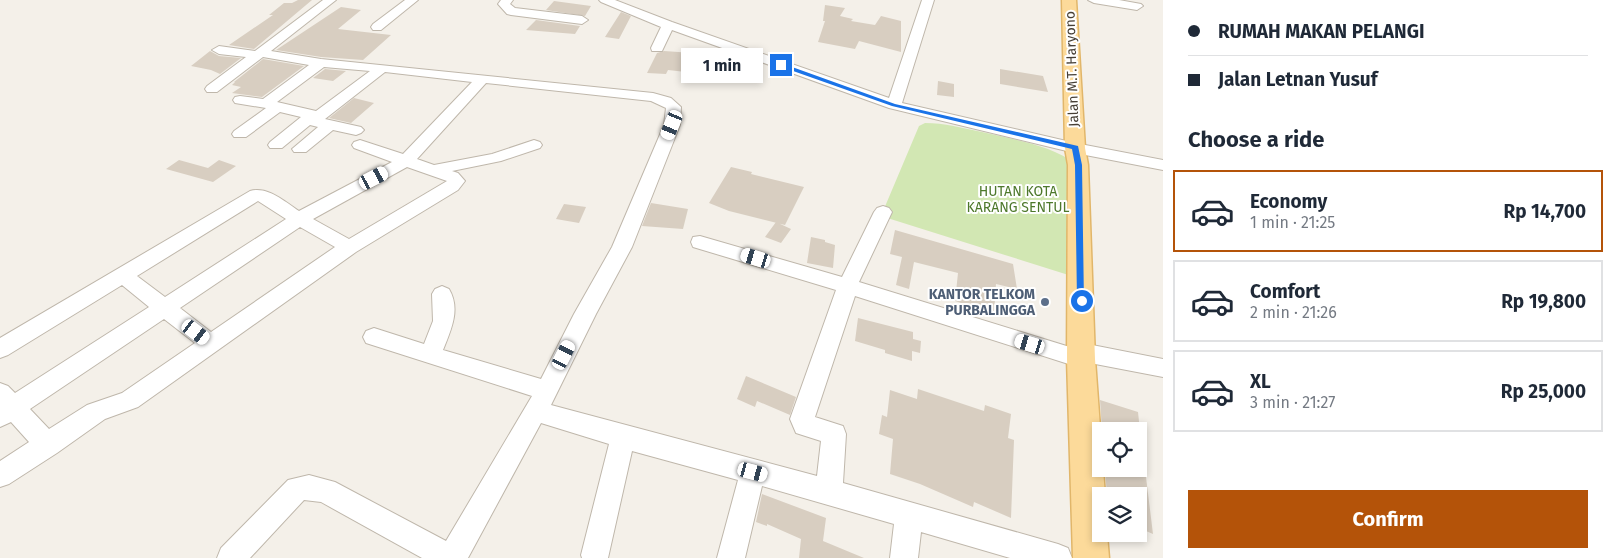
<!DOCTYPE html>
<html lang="en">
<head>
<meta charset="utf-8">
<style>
  body { margin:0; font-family:"Fira Sans",sans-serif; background:#f6f6f7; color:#1f2937; height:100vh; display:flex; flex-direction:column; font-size:19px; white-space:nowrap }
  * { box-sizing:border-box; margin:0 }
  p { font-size:16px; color:#747a83 }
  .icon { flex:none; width:28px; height:28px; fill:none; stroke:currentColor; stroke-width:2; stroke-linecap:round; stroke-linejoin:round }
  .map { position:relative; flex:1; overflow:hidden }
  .side { display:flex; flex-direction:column; background:#fff; width:450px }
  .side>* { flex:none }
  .guide { display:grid; align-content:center; height:110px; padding:0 25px; background:#fff }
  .controls { position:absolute; left:1092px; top:422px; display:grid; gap:10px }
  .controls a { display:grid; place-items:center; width:55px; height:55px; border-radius:0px; background:#fff; box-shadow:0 2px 8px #0003; font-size:25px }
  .end { position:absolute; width:22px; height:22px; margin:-11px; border:6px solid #1a73e8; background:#fff; box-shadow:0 0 0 2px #fff }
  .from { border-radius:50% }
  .bubble { position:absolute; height:35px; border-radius:0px; background:#fff; box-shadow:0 2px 8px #0003; font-size:16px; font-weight:700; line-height:35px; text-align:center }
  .car { position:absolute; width:15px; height:30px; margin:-15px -8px; border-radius:6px; box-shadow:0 0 4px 1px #0007; background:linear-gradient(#fff 24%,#345 0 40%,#fff 0 76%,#345 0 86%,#fff 0) }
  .guide b { display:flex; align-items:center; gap:18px; height:48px; font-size:19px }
  .guide b+b { border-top:1px solid #e0e1e3 }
  .guide i { width:12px; height:12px; background:#1f2937 }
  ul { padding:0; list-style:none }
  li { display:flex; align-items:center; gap:15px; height:82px; margin:0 10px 8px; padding:0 15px; border:2px solid #e0e1e3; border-radius:0px }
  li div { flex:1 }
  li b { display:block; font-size:19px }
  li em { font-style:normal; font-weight:700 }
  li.on { border-color:#b45309 }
  li>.icon { width:45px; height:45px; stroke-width:1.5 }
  h2 { padding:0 25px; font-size:22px; line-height:60px }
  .primary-button { display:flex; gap:10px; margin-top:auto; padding:10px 25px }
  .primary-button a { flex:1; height:58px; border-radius:0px; background:#b45309; color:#fff; font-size:20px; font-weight:700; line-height:58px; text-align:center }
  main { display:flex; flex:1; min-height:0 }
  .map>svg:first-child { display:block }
  .green { fill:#d2e7b3 }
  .building { fill:#d8cec1 }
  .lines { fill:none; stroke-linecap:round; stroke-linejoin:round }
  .minor-casing { stroke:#bfb7ab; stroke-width:2 }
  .major-casing { stroke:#e1b66a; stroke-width:3 }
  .minor { fill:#fff; fill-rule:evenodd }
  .major { fill:#fcda9a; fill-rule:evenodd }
  .route { fill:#1a73e8 }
  .service-dot { fill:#5c6f8a; stroke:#fff; stroke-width:2 }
  .labels { text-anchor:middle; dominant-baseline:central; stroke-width:4; stroke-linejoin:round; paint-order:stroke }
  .street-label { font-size:14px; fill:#474037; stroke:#fff }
  .park-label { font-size:14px; fill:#4d782b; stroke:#fff }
  .service-label { font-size:14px; font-weight:bold; fill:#4e5e75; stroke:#fff; text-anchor:end }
</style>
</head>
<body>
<main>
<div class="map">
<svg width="1163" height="558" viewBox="0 0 1163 558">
  <rect width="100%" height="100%" fill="#f4f0e9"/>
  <path class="green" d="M925,123C944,123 963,128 982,132C1015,140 1048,144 1077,164L1078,278L881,216L919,126Z"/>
  <path class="building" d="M298,0H312L254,49L229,45L273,15H269L284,3H292Z
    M554,1L591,6L585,16L546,10Z
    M825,5L845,8L840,16L853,19L851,21L875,25L881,16L901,21V52L859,41L855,49L818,42L825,21H823Z
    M341,7L361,10L338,29L391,35L363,60L321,57L276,50Z
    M621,12L631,16L619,39L605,37Z
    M536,20L580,26L575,34L526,30Z
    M210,51L219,56L241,58L220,74L211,70L191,66Z
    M664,51L693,53L686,72L668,70L666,74L647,73L657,53Z
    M263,59L304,66L262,97L232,93L241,87L232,85L235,82H234Z
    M325,69L346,71L333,81L313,78Z
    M1000,69L1043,76L1048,92L1000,84Z
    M938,81L954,84V97L937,95Z
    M354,98L374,103L351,123L329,118Z
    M179,160L208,168L219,160L236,166L213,182L166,169Z
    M731,167L752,172L751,174L804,187L785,225L729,211L709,203Z
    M651,203L688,209L683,229L642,226Z
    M564,204L586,207L579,223L556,219Z
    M776,222L791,229L781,243L765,237Z
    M895,230L1013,264L1017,289L996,284L994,314L955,301L958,273L914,262L909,289L896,285L902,257L890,254Z
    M811,237L825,240V242L835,245L833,268L807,263Z
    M858,318L913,332V339L921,341L920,353L912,351V361L885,353V350L855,341Z
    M746,376L796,397L790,415L757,401L755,407L737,399Z
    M918,389L984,411L985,405L1011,414L1008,438L1014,440L1011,518L974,502L973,507L920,484L890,474L893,439L879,434L882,415L887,417L890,390L917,399Z
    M1100,400L1138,412L1140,431H1102Z
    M1105,469H1145L1153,534L1139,528V496H1107Z
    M762,494L826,518L823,541L864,558H799L801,539L767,524V526L756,522Z"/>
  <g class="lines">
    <g class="minor-casing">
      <path id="minor" d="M323,0H336L271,51L321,59L653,93L671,98L681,107L680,125L632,247L596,314L551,405L817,476L821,441L796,433L790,419L836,290L693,247L691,242L693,237L700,236L842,277L874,212L877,208L883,206L889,208L892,212L859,282L1073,348L1082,343L1163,359V377L1090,363L1089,365L1081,368L855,296L815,417L843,426L846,434L843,483L1058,544L1068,548L1072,558H1010L921,532L918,558H890L894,524L762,486L745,558H717L738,480L632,451L608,558H582L581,555L609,444L541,423L468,558H422L321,502L304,500L250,558H217L221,548L288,480L309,475L335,482L446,541L532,396L366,343L363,337L366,331L374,328L424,344L433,321L432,294L435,289L442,286L449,289C461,309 451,330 443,350L541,379L574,314L612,247L664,125L666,108L651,101L486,83L417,159L434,165L492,154L534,140L540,142L542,145L540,148L501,161L452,171L458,173L465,181L458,190L356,252L138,407L105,419L57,453L9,484L0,487V461L29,442L11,422L0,427V383L8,386L15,393L149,307L122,285L8,355L0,358V338L250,191C268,186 285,202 299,211L392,162L354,148L352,145L354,142L360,140L403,154L472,82L385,72L325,119L361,127L364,130L361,133L356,135L333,130L306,152H294L292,149L318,127L310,125L282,148H270L268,145L270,142L301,117L280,112L246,137H234L232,134L234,131L266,108L235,103L233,100L235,97L240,96L263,99L309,65L263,57L217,92H207L205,89L207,86L246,57L219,54L212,50L219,46L255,51ZM324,67L370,71L316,111L277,102ZM407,167L447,181L349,239L313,219ZM258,201L286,219L165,297L137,276ZM300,227L335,247L211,332L180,308ZM164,319L195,343L122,393L87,405L49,429L30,409Z
        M405,0H418L381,30H373L371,27L373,24Z
        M501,0H513L510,4L515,8L582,16L588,20L582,24L511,15L507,14L498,4Z
        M599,0H615L672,22L889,98L922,0H934L902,103L1075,143L1163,160V170L1075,153L889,108L672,30L662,51H652L651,48L661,27L601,2Z
        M1088,0H1119L1141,4L1143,6L1137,10L1094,3Z"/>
    </g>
    <g class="major-casing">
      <path id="major" d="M1062,0H1076L1085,148L1088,165L1095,359L1105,496H1101V534H1107L1109,558H1073L1067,359L1068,165L1065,148Z"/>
    </g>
    <use href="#minor" class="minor"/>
    <use href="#major" class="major"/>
  </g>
  <path class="route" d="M781,63L895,104L1078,146L1082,165L1084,304H1082L1077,301L1075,165L1072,149L892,106L779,66Z"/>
  <circle class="service-dot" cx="1045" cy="302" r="5"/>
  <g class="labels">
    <g class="street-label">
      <text transform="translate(1072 69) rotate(-92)">Jalan M.T. Haryono</text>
    </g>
    <g class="park-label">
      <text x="1018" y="191">HUTAN KOTA<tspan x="1018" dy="16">KARANG SENTUL</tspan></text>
    </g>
    <g class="service-label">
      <text x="1035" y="294">KANTOR TELKOM<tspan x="1035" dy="16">PURBALINGGA</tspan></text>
    </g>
  </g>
</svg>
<div class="controls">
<a><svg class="icon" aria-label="locate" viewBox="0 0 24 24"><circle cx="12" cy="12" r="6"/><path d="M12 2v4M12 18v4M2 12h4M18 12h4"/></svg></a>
<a><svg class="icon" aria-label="layers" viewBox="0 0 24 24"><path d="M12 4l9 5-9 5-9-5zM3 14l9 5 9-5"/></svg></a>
</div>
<i class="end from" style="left:1082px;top:301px"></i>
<i class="end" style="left:781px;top:65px"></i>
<div class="bubble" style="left:681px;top:48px;width:82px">1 min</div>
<i class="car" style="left:672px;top:125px;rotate:203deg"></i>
<i class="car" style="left:374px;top:178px;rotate:62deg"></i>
<i class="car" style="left:756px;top:258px;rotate:287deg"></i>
<i class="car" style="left:196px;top:332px;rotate:127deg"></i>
<i class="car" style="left:1030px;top:344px;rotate:287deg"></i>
<i class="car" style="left:564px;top:355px;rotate:27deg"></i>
<i class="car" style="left:753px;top:472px;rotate:105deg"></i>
</div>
<section class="side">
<div class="guide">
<b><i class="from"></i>RUMAH MAKAN PELANGI</b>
<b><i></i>Jalan Letnan Yusuf</b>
</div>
<h2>Choose a ride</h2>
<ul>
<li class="on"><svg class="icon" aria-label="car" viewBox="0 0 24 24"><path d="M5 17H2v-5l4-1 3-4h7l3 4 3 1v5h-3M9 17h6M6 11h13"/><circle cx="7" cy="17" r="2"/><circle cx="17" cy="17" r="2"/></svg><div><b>Economy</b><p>1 min · 21:25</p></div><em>Rp 14,700</em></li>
<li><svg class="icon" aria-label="car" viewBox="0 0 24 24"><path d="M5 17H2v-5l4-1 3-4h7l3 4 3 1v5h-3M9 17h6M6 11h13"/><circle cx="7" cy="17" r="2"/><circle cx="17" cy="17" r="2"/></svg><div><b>Comfort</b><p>2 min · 21:26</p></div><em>Rp 19,800</em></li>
<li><svg class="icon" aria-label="car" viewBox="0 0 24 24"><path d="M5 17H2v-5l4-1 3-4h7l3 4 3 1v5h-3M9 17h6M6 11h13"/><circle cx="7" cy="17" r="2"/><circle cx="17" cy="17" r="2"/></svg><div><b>XL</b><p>3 min · 21:27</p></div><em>Rp 25,000</em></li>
</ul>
<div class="primary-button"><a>Confirm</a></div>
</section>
</main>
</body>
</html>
